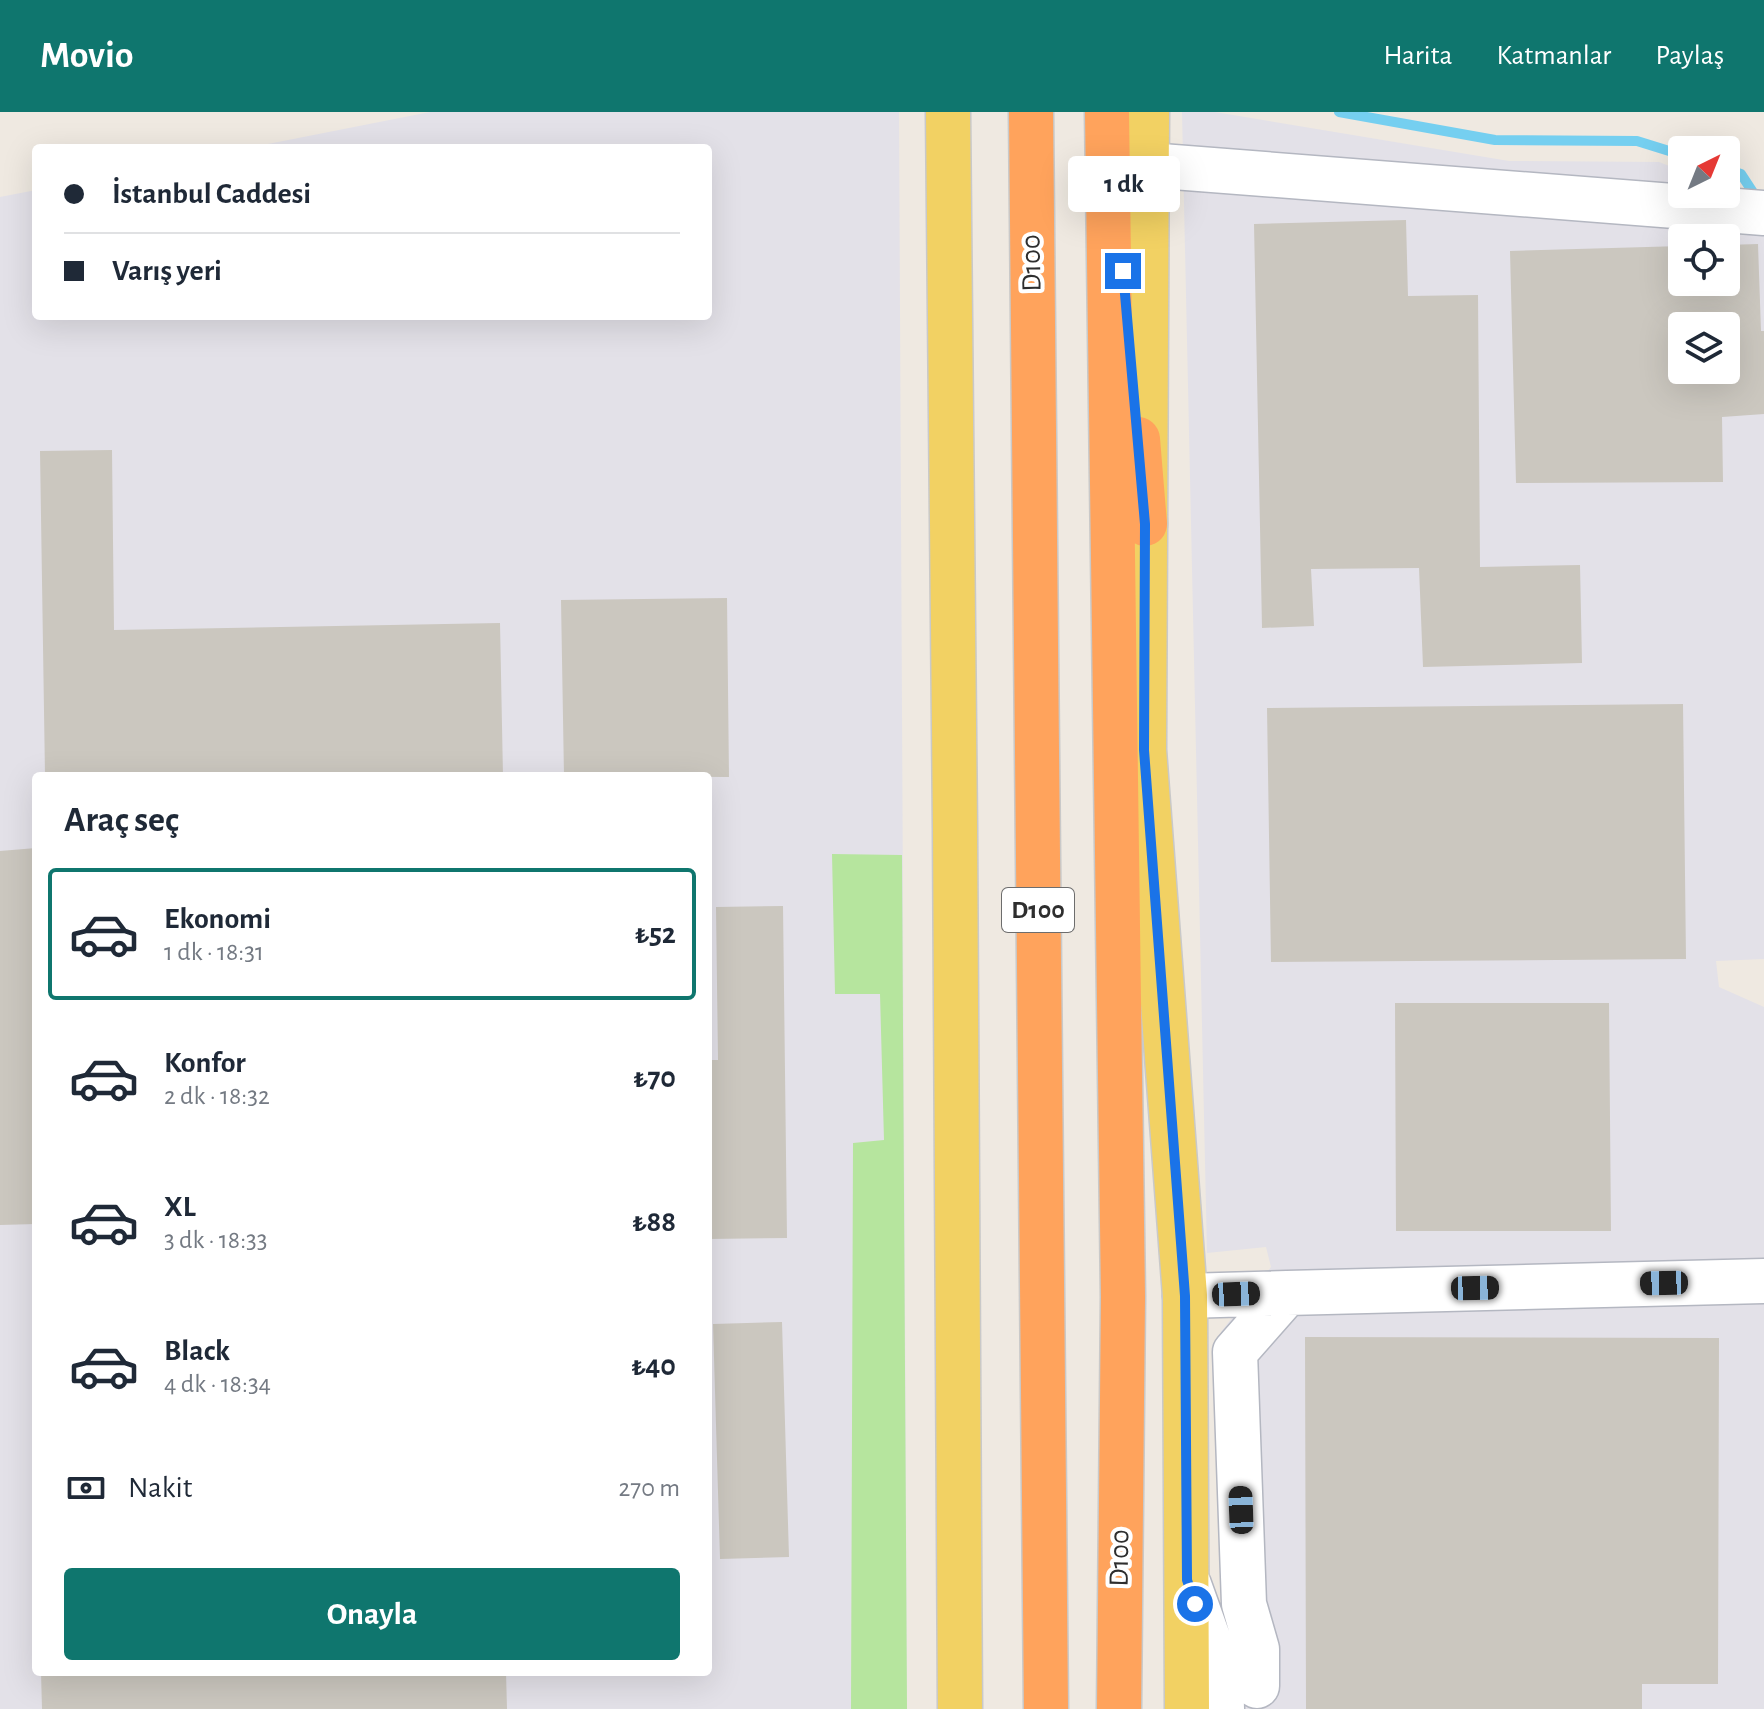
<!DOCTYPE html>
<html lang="tr">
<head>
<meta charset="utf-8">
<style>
  body { margin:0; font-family:"Alegreya Sans",sans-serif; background:#f2f2f3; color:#1f2937; height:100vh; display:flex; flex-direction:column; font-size:30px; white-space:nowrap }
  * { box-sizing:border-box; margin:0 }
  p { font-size:26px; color:#747a83 }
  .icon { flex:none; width:44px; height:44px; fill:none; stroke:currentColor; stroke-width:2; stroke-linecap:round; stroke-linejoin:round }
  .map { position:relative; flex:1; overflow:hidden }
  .details { position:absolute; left:32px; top:660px; width:680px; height:904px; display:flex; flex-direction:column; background:#fff; border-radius:8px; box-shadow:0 8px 32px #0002 }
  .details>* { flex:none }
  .top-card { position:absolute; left:32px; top:32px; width:680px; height:176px; border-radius:8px; box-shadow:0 8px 32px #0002; display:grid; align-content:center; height:176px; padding:0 32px; background:#fff }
  .needle { width:52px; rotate:43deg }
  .fabs { position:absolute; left:1668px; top:24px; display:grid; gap:16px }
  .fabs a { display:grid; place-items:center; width:72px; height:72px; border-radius:8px; background:#fff; box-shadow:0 8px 32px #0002; font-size:40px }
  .end { position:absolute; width:36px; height:36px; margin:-18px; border:10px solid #1a73e8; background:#fff; box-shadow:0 0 0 4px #fff }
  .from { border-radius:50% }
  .bubble { position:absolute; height:56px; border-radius:8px; background:#fff; box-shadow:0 8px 32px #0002; font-size:26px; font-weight:700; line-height:56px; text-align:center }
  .car { position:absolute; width:24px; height:48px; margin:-24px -12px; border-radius:10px; box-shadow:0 0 6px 2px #0007; background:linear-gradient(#222 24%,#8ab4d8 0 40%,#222 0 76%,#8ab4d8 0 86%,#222 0) }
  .top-card b { display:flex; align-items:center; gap:28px; height:76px; font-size:30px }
  .top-card b+b { border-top:2px solid #e0e1e3 }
  .top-card i { width:20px; height:20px; background:#1f2937 }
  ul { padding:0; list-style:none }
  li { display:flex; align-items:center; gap:24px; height:132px; margin:0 16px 12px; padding:0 16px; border:4px solid transparent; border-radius:8px }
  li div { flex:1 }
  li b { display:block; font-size:30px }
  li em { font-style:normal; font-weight:700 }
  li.active { border-color:#0f766e }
  li>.icon { width:72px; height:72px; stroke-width:1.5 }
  h2 { padding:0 32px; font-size:36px; line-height:96px }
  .pay { display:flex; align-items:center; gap:20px; height:88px; padding:0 32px; font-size:30px }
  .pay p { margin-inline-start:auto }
  .action { display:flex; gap:16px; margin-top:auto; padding:16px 32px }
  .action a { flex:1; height:92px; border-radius:8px; background:#0f766e; color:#fff; font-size:32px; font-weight:700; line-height:92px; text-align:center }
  header { display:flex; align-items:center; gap:48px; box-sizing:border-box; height:112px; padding:0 40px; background:#0f766e; color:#fff }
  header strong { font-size:38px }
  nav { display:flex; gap:44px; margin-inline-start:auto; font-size:28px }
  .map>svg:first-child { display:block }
  .industrial { fill:#e3e1e8; fill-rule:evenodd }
  .green { fill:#b6e59e }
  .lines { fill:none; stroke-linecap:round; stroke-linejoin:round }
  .stream { stroke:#75cff0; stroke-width:10 }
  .building { fill:#cbc7bf; fill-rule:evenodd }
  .minor-casing { stroke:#b4b7c1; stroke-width:47 }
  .major-casing { stroke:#c9c9c9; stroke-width:47 }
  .highway-casing { stroke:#c9c9c9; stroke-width:47 }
  .minor { stroke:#fff; stroke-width:44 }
  .major { stroke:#f2d163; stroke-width:44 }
  .highway { stroke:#ffa35c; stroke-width:44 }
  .route { stroke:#1a73e8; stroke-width:10 }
  .labels { text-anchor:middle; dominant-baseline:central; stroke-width:8; stroke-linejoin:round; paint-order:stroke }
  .shield { fill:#fff; stroke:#6d6d6d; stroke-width:2 }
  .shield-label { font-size:26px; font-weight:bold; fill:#2e2e2e }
  .street-label { font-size:28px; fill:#2e2e2e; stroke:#fff }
</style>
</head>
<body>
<header>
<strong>Movio</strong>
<nav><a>Harita</a><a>Katmanlar</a><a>Paylaş</a></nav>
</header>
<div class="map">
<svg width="1764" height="1597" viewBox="0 0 1764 1597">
  <rect width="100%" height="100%" fill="#efe9e1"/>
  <path class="industrial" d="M430,0H899L907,1597H0V85L36,78V204H708V36H248ZM36,664H708V1560H36Z
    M1182,0H1215L1509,49L1659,50L1682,59V82L1735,81L1764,124V847L1716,849L1719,875L1764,895V1597H1244V1544L1223,1486L1221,1220L1271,1155L1266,1135L1207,1141ZM1682,126H1726V170H1682ZM1682,214H1726V258H1682Z"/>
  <path class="green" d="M832,742L902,743L907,1597H851L853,1031L884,1028L880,882H835Z"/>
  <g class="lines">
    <path class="stream" d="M1339,0L1495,28L1637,29L1682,43
      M1726,57L1741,62L1758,88"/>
  </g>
  <path class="building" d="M1406,108L1408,184L1478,183L1480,455L1580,453L1582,551L1423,555L1419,456L1311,457L1314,514L1262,516L1254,112Z
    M1758,132L1761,219H1764V302L1722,305L1723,370L1516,371L1510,139L1682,134V170H1726V133ZM1682,214H1726V258H1682Z
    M112,338L114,518L500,511L503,664H45L40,339Z
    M727,486L729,665L564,664L561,488Z
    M1683,592L1686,847L1271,850L1267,596Z
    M36,736V1112L0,1113V739Z
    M783,794L787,1126L708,1127V948H718L716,795Z
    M1395,891H1609L1611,1119H1396Z
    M782,1210L789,1445L720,1447L713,1212Z
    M1305,1225L1719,1226L1718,1572H1642V1597H1306Z
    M41,1560H506L507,1597H42Z"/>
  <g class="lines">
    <g class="minor-casing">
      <path id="minor" d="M1148,53L1764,101
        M1185,1184L1287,1181
        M1189,1473L1221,1562L1222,1597
        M1257,1574V1537L1244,1492L1235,1240L1287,1181L1764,1169"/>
    </g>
    <g class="major-casing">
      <path id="major" d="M948,0L955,716L960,1597
        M1147,0L1144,638L1185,1184L1187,1597"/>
    </g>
    <g class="highway-casing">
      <path id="highway" d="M1031,0L1046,1597
        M1107,0L1123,1185L1119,1597
        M1138,327L1145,412"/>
    </g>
    <use href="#minor" class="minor"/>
    <use href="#major" class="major"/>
    <use href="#highway" class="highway"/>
  </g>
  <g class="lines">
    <path class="route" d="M1123,159L1145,412L1144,638L1185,1184L1187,1468L1195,1492"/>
  </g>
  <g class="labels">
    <rect class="shield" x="1002" y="776" width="72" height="44" rx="6"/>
    <g class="shield-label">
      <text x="1038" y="798">D100</text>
    </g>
    <g class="street-label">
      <text transform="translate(1032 151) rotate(-91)">D100</text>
      <text transform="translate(1120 1446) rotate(-89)">D100</text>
    </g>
  </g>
</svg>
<div class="fabs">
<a><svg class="needle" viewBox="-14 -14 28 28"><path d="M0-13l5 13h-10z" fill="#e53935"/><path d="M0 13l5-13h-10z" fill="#747a83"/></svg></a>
<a><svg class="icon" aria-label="locate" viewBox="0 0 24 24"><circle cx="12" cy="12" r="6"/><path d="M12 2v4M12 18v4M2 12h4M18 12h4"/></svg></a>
<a><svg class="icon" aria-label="layers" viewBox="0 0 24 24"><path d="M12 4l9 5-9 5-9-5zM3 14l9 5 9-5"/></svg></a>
</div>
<i class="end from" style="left:1195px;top:1492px"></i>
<i class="end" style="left:1123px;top:159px"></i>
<div class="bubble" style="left:1068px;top:44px;width:112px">1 dk</div>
<i class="car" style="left:1664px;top:1171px;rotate:269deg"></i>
<i class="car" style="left:1475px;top:1176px;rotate:89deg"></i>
<i class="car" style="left:1236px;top:1182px;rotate:88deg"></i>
<i class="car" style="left:1241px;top:1398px;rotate:358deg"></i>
<div class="top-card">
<b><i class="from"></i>İstanbul Caddesi</b>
<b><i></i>Varış yeri</b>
</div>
<section class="details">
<h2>Araç seç</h2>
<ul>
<li class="active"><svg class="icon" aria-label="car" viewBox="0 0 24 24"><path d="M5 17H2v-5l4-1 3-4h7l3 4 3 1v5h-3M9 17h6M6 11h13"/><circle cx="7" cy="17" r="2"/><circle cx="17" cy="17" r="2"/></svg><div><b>Ekonomi</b><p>1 dk · 18:31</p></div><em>₺52</em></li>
<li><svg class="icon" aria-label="car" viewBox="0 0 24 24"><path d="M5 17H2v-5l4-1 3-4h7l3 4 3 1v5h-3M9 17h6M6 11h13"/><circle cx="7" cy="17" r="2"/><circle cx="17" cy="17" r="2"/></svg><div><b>Konfor</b><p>2 dk · 18:32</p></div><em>₺70</em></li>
<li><svg class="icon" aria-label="car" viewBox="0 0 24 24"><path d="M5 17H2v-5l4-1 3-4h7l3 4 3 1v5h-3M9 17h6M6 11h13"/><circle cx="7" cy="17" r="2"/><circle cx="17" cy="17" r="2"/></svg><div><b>XL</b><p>3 dk · 18:33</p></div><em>₺88</em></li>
<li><svg class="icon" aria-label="car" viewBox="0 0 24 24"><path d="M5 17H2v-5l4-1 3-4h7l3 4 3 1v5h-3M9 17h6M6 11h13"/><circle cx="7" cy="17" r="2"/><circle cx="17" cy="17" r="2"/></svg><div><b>Black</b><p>4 dk · 18:34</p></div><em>₺40</em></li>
</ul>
<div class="pay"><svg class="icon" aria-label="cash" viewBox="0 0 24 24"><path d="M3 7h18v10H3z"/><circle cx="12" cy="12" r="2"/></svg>Nakit<p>270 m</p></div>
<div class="action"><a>Onayla</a></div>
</section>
</div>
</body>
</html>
